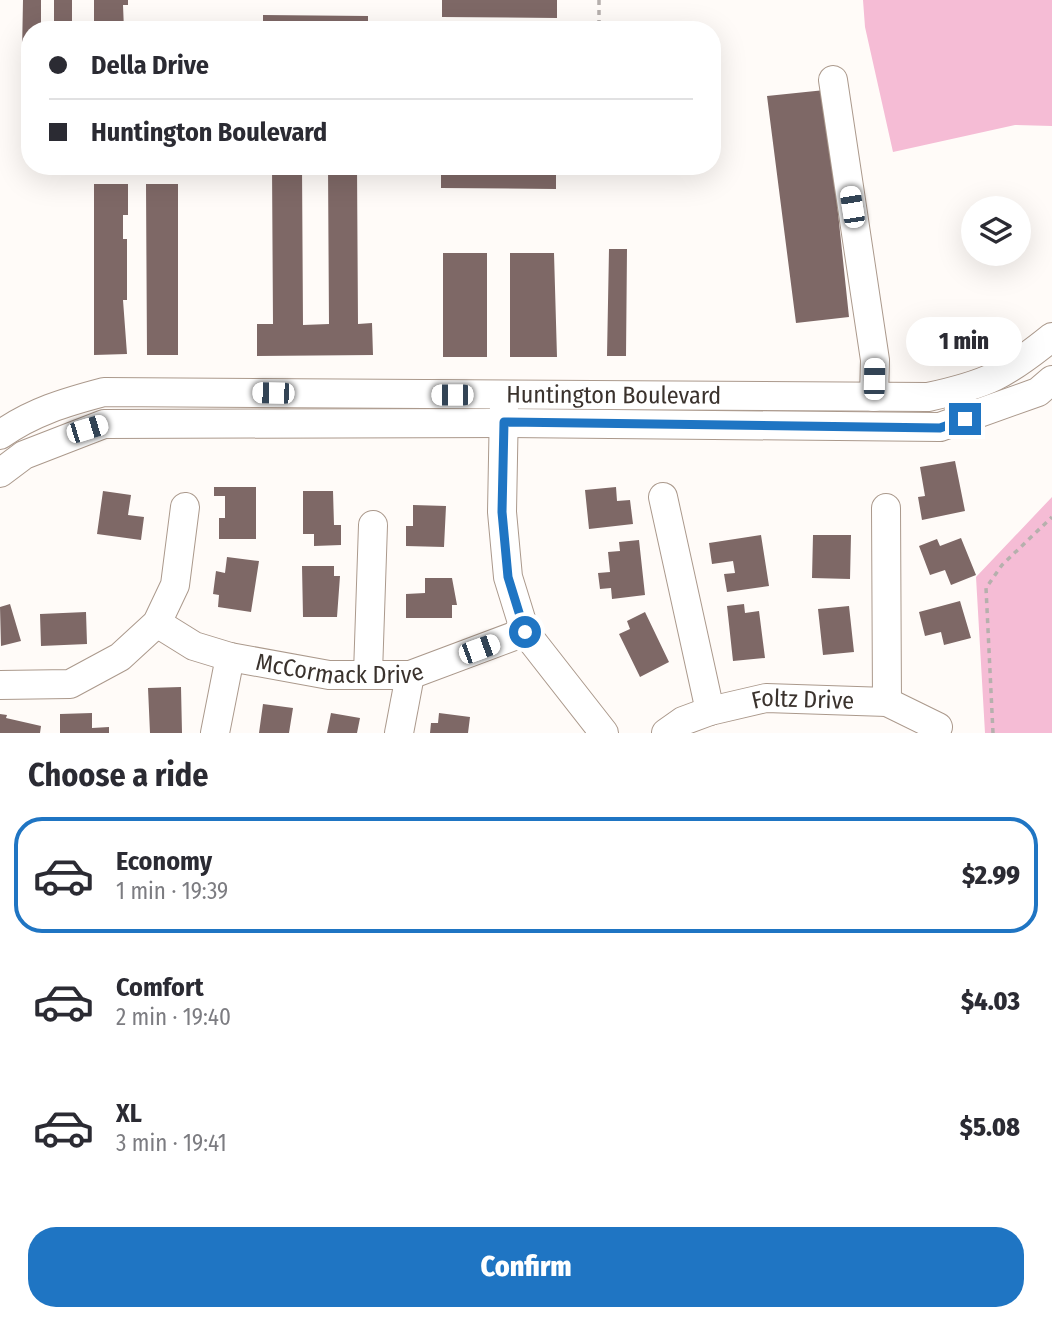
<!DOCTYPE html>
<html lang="en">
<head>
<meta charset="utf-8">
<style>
  body { margin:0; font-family:"Fira Sans Condensed",sans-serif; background:#f7f7f7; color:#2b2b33; height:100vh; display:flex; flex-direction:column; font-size:26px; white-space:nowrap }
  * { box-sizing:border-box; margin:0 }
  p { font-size:23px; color:#7c7c81 }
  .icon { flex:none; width:38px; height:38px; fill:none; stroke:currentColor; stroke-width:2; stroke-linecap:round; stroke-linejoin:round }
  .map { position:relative; height:733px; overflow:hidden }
  .panel { display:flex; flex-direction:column; background:#fff; flex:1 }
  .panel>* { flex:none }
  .guide { position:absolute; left:21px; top:21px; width:700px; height:154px; border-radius:28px; box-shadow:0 7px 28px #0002; display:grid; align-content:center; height:154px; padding:0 28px; background:#fff }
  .fabs { position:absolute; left:961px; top:196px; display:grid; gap:14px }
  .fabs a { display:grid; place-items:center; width:70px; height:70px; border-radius:50%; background:#fff; box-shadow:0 7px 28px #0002; font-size:35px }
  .end { position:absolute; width:32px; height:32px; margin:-16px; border:9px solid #1f75c3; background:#fff; box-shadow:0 0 0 4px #fff }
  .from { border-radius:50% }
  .bubble { position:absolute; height:49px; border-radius:24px; background:#fff; box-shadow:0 7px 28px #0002; font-size:23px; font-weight:800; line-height:49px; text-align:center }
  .car { position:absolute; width:21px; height:42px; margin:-21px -10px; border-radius:9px; box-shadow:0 0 5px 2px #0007; background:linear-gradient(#fff 24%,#345 0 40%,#fff 0 76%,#345 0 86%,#fff 0) }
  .guide b { display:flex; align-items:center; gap:24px; height:66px; font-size:26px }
  .guide b+b { border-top:2px solid #e1e1e2 }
  .guide i { width:18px; height:18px; background:#2b2b33 }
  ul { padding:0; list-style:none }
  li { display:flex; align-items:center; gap:21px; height:116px; margin:0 14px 10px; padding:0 14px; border:4px solid transparent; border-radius:28px }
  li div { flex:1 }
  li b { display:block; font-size:26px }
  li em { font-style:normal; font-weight:800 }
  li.on { border-color:#1f75c3 }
  li>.icon { width:63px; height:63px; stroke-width:1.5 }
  h2 { padding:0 28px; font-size:32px; line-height:84px }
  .primary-button { display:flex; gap:14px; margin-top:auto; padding:14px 28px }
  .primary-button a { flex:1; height:80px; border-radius:28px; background:#1f75c3; color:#fff; font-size:28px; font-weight:800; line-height:80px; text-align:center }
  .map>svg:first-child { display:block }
  .green { fill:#f5bcd5 }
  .building { fill:#7e6866 }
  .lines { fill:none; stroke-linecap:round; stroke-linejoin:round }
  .minor-casing { stroke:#ab998c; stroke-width:30 }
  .path { stroke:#b6b0ad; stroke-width:3.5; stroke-dasharray:5 5; stroke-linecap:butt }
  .minor { stroke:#fff; stroke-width:28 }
  .route { stroke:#1f75c3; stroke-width:9 }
  .labels { text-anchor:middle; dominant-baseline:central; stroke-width:7; stroke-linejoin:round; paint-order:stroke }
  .street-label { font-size:24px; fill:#3a322d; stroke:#fff }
</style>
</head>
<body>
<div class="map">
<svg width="1052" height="733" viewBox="0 0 1052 733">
  <rect width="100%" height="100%" fill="#fffbf8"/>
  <path class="green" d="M863,0H1052V126L1015,125L893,152L865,27Z
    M1052,497V733H985L976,577Z"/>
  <path class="building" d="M23,0H41V30H30V52H22Z
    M54,0H72V30H54Z
    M94,0H128V5H123L124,30H94Z
    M442,0H557V18L442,17Z
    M263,15L368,16V30H263Z
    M200,22H243V30H200Z
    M825,90L849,317L796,323L767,96Z
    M22,96H30V151H22Z
    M95,166H125V174H95Z
    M272,166H302L303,325L329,324L328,166H357L358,324L372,323L373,355L257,356V324H273Z
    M441,166H556V189L441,188Z
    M94,184H128V215H123V239H127V300H123L127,354L94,355Z
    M146,184H178V355H147Z
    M609,249H627L626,356H607Z
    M443,253H487V357H443Z
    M510,253H554L557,357H510Z
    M955,461L965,511L922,520L918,497L925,496L920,467Z
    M214,487H256V539H219V518H225V496H214Z
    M616,487L617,501L630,500L633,524L589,529L585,490Z
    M103,491L131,495L128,515L144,517L141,540L97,534Z
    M303,491H333L334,525H341V545L314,546V534H303Z
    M413,505L446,506L444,547L406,546V526H413Z
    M761,535L769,586L727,592L724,574L735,573L733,561L712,564L709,543Z
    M813,535H851L850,579L812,578Z
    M961,538L976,575L951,585L945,570L930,575L919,546L937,539L940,546Z
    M639,540L645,595L612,599L611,588L600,589L598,573L610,572L608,552L620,551L619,542Z
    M227,557L259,561L251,612L218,607L219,595L213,594L216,571L225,573Z
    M302,566H334V576H340L337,617H303Z
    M425,578H452L457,605H452V618H406V594L425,593Z
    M960,601L971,638L944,645L941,632L925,636L919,612Z
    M10,604L21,641L1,646L0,607Z
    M744,604L745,613L759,611L765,658L733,661L727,606Z
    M849,606L854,652L823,655L818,609Z
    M86,612L87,644L41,646L40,614Z
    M645,612L669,662L640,677L619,634L630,629L627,621Z
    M181,687L182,733H150L148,688Z
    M263,704L293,708L289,733H259Z
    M92,713V728L109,727V733H60V714Z
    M331,713L360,718L357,733H327Z
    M439,713L470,717L468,733H430L431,723H438Z
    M0,714L7,715L6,718L41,726L40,733H0Z"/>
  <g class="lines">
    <g class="minor-casing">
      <g id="minor">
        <path d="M833,80L875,360L874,397"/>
        <path d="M504,405L502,512L508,577L525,632L604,733"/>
        <path id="s1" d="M0,435C32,412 66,402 104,392L928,397C988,384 1005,375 1052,337"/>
        <path d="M0,473L24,455L104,424L504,423L940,427L1038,392L1052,380"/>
        <path d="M663,497L710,711"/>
        <path d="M886,508L887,702"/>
        <path id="s2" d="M157,623L194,646L230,657L329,675H410L525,632"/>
        <path d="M368,673L373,525"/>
        <path d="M0,685L70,684L120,657L157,623L175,585L185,507"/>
        <path d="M215,733L230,657"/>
        <path d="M399,733L410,675"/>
        <path id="s3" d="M666,733L683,721L710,711L766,698L887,702L938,727"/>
      </g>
    </g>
    <path class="path" d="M599,0V30
      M993,733L986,588L1002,565L1052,517"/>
    <use href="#minor" class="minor"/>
  </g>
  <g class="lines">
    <path class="route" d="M525,632L508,577L502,512L504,422L940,428L965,419"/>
  </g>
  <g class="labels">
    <g class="street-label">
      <text stroke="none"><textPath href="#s1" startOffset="623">Huntington Boulevard</textPath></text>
      <text stroke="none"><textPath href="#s2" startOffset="192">McCormack Drive</textPath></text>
      <text stroke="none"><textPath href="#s3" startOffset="144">Foltz Drive</textPath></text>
    </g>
  </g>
</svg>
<div class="fabs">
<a><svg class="icon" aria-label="layers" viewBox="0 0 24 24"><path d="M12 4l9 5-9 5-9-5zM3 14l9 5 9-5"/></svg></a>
</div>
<i class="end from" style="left:525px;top:632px"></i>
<i class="end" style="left:965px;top:419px"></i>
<div class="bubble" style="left:906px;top:317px;width:116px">1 min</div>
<i class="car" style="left:852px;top:207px;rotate:351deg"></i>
<i class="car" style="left:874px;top:379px;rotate:1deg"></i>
<i class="car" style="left:273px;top:393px;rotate:271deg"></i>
<i class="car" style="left:452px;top:395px;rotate:270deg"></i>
<i class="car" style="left:87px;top:429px;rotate:73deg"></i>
<i class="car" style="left:479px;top:649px;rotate:70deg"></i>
<div class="guide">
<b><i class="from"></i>Della Drive</b>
<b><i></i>Huntington Boulevard</b>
</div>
</div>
<section class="panel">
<h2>Choose a ride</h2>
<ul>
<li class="on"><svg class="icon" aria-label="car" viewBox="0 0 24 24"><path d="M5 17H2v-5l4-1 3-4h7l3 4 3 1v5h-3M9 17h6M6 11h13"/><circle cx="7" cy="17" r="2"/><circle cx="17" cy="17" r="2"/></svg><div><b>Economy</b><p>1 min · 19:39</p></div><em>$2.99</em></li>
<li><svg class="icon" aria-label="car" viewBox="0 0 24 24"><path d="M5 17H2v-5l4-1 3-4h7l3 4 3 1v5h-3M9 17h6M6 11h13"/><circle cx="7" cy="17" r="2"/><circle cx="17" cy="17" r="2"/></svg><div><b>Comfort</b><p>2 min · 19:40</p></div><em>$4.03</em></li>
<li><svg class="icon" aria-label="car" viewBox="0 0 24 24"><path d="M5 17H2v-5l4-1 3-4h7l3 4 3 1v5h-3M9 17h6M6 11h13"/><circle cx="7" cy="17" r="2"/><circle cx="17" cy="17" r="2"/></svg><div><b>XL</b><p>3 min · 19:41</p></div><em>$5.08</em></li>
</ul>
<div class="primary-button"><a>Confirm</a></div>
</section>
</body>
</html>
